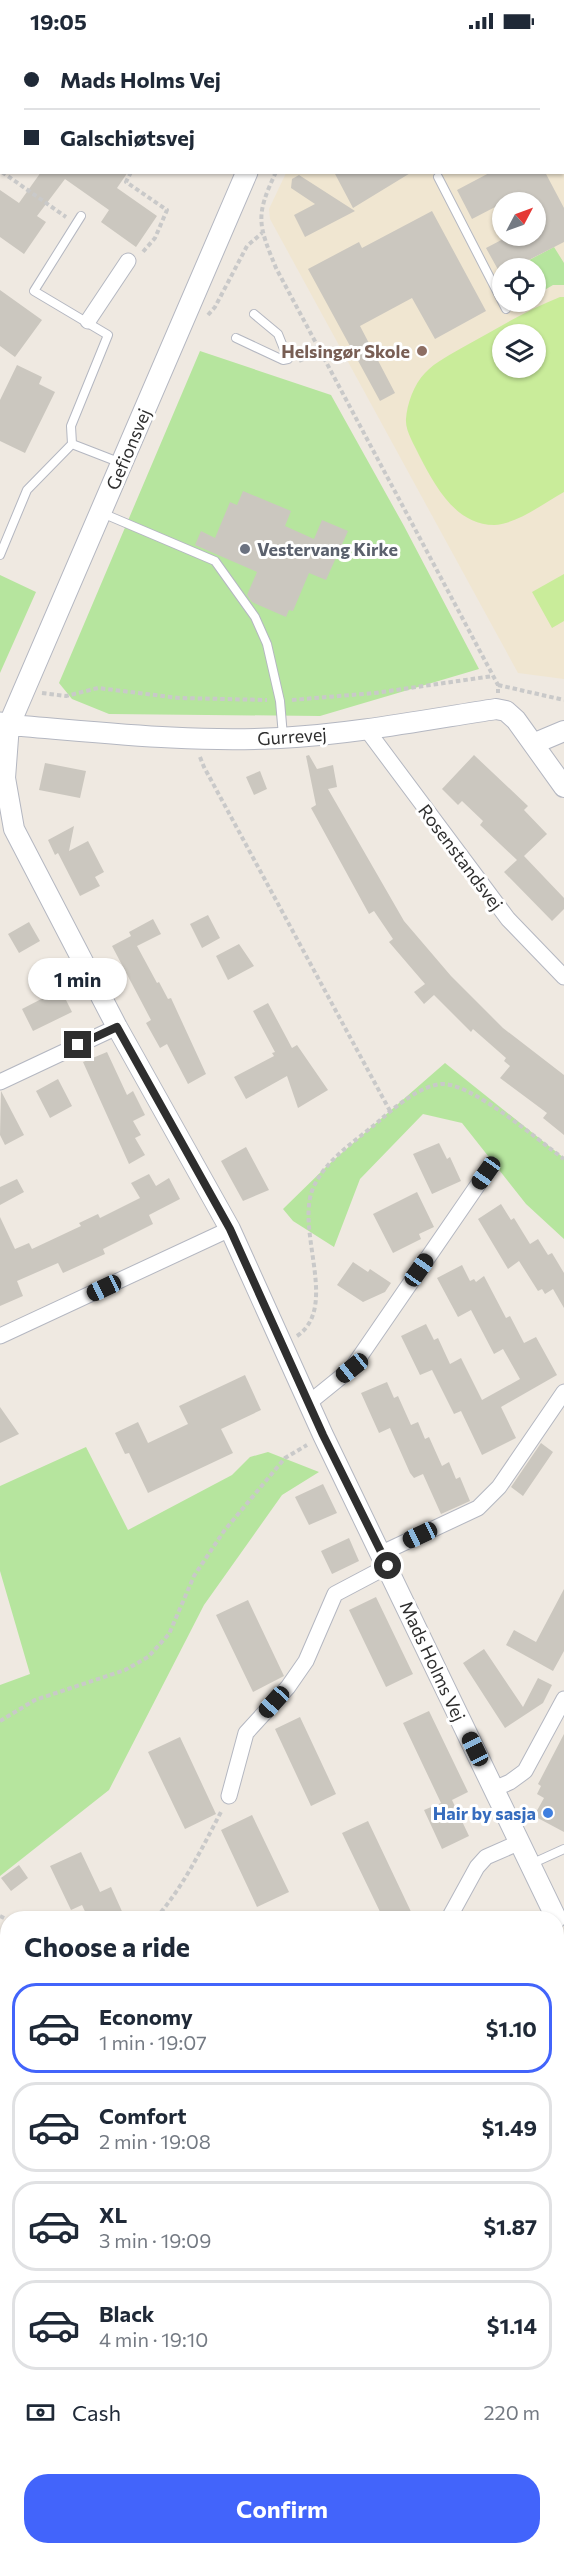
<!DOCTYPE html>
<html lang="en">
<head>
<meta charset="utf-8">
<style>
  body { margin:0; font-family:Commissioner,sans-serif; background:#f6f6f7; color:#1f2937; height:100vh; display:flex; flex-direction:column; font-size:22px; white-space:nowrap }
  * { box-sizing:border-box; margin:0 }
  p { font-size:20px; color:#747a83 }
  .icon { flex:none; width:33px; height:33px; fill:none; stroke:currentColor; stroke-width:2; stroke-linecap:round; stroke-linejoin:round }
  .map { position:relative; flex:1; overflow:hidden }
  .side { position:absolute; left:0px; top:1869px; width:564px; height:644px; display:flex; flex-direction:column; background:#fff; border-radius:24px 24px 0 0; box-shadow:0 2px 4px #0004 }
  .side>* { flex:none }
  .banner { position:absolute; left:0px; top:0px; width:564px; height:132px; box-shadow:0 2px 4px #0004; display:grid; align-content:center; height:132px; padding:0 24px; background:#fff }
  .needle { width:39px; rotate:49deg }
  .fabs { position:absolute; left:492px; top:150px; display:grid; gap:12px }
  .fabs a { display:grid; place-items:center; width:54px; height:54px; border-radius:50%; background:#fff; box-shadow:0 2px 4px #0004; font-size:30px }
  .end { position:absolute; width:27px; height:27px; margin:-14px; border:8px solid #2e2e2e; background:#fff; box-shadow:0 0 0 3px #fff }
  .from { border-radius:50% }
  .bubble { position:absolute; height:42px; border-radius:21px; background:#fff; box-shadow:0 2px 4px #0004; font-size:20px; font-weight:700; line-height:42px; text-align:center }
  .car { position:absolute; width:18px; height:36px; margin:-18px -9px; border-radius:8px; box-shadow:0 0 4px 2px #0007; background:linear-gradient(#222 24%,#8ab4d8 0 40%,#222 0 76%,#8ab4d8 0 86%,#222 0) }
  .banner b { display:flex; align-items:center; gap:21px; height:57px; font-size:22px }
  .banner b+b { border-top:2px solid #e0e1e3 }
  .banner i { width:15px; height:15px; background:#1f2937 }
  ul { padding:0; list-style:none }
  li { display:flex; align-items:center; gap:18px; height:90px; margin:0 12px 9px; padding:0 12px; border:3px solid #e0e1e3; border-radius:24px }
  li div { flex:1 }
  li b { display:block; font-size:22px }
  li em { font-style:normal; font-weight:700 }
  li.current { border-color:#4264fb }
  li>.icon { width:54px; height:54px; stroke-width:1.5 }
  h2 { padding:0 24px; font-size:27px; line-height:72px }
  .pay { display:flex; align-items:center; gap:15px; height:66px; padding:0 24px; font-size:22px }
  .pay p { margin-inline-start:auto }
  .cta { display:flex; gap:12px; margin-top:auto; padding:12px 24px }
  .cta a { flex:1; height:69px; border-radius:24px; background:#4264fb; color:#fff; font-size:24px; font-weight:700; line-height:69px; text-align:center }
  .status { display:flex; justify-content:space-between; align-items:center; height:42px; padding:0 30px; background:#fff; direction:ltr }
  .status svg { height:16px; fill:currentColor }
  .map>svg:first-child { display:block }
  .education { fill:#f0e6d1; fill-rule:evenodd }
  .green { fill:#b6e59e }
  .pitch { fill:#c9ec9a; fill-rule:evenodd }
  .building { fill:#cbc7bf }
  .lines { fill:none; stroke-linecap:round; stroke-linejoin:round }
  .service-casing { stroke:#b4b7c1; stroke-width:10 }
  .minor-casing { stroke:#b4b7c1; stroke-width:17 }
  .tertiary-casing { stroke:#b4b7c1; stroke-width:22 }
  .secondary-casing { stroke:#b4b7c1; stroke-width:23 }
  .primary-casing { stroke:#c9c9c9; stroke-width:26 }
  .path { stroke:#c9c9c9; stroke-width:4; stroke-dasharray:4.5 3; stroke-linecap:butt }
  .service { stroke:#fff; stroke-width:8 }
  .minor { stroke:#fff; stroke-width:15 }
  .tertiary { stroke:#fff; stroke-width:20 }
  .secondary { stroke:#fff; stroke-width:21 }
  .primary { stroke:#f2d163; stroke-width:24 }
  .route { stroke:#2e2e2e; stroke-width:8 }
  .education-dot { fill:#8d6e63; stroke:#fff; stroke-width:2 }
  .worship-dot { fill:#6b7280; stroke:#fff; stroke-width:2 }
  .shop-dot { fill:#3f7fe0; stroke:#fff; stroke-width:2 }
  .labels { text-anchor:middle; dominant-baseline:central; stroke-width:6; stroke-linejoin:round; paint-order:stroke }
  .education-label { font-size:18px; font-weight:bold; fill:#785e54; stroke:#fff; text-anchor:end }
  .street-label { font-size:18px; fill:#2e2e2e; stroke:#fff }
  .worship-label { font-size:18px; font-weight:bold; fill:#5b616d; stroke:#fff; text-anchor:start }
  .shop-label { font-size:18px; font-weight:bold; fill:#366cbe; stroke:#fff; text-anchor:end }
</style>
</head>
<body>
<div class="status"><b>19:05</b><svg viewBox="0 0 49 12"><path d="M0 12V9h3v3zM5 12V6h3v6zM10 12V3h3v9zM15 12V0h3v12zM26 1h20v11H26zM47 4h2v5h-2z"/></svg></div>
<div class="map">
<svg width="564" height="2512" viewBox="0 0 564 2512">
  <rect width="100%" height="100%" fill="#efe9e1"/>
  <path class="education" d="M347,0H564V637L518,631L270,177L269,167L286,131L562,130V2ZM502,160H536V194H502ZM502,226H536V260H502ZM502,292H536V326H502Z"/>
  <path class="green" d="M554,205L564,221V243H553L536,253V226H514Z
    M200,309L331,353L404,484L479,627L320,674L109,672L72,657L59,641Z
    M0,533L36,550L0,631Z
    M445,1021L564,1116V1197L526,1162L462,1081L423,1072L360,1137L334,1205L293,1179L283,1167L328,1123Z
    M86,1405L128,1488L232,1433L250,1415L268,1410L319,1430L282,1453L204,1563L109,1748L0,1834V1643L30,1632L0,1529V1444Z"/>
  <path class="pitch" d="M560,255H564V450C544,461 517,482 494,483C456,483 435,444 420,415C415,404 405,389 406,377C407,362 414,342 425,331C435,320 453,311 467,303C498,286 527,268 560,255ZM502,292H536V326H502Z
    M564,532V579L552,586L532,550Z"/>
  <path class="building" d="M41,130H128L117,146L157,174L136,205L101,180L109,168L65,137L37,174L46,180L24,212L0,195V148L19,161Z
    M334,130H412L353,166Z
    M491,130H545L564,166V200L513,226H502L501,233L486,206L509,194H536V160H522L518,153L472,177L457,148Z
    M299,133L355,169L305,195L294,173L315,162L291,146L292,137Z
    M432,169L486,269L435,297L412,256L360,284L395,351L380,359L308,227L359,200L362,206Z
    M0,248L42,278L15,315L0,304Z
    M17,323L42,335L39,342L55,350L25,411L0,399V358Z
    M243,449L291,469L285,484L314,497L322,478L348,489L326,538L309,531L293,569L289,568L286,575L252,560L247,553L257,530L195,503L201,489L215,496L230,460L237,463Z
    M309,713L317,727L333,723L337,745L328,747L404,879L451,934L503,986L564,1033V1093L543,1076L547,1071L500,1036L510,1024L504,1019L506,1016L473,987L471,990L434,953L424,962L414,950L425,942L389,900L393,897L374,869L369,872L311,766L316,763L306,714Z
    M474,713L528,764L524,768L547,792L524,814L564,856V867L552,879L504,830L517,818L480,783L483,779L462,759L458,763L442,747Z
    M45,721L86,729L80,756L39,748Z
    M260,729L267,747L254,753L246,735Z
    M74,784L69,809L88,799L104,830L95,835L100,844L80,854L58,811L55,813L48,798Z
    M208,873L220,896L202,906L190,882Z
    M153,877L161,892L137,904L157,941L159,940L168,957L171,956L206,1032L188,1042L167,1002L160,1006L146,981L151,978L112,904L131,894L129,890Z
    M29,880L40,899L19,911L8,892Z
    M239,902L254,924L228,938L216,914Z
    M62,950L72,970L33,989L22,967L53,951L54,954Z
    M268,961L292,1006L297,1003L328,1048L298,1066L287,1034L246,1057L234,1035L274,1014L272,1011L275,1010L253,969Z
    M107,1010L127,1053L133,1049L145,1073L133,1079L141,1093L135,1096L145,1113L129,1122L83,1020Z
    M58,1037L72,1064L50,1076L36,1049Z
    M1,1049L24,1093L5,1103L0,1093Z
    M439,1101L447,1117L450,1115L461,1139L432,1152L413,1112Z
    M246,1105L269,1148L243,1159L221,1119Z
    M149,1132L156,1144L169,1136L180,1157L149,1173L153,1182L103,1207L105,1212L63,1231L58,1221L17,1239L23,1254L0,1264V1175L15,1207L29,1201L32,1207L81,1184L79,1181L98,1172L100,1176L140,1156L131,1141Z
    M17,1137L24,1150L0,1163V1145Z
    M417,1150L434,1185L419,1192L421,1197L393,1211L373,1172Z
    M501,1162L511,1178L514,1176L530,1202L538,1197L548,1213L552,1211L564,1231V1266L553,1247L545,1252L542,1247L538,1249L519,1219L508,1227L478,1177Z
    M353,1220L368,1230L370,1227L391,1241L385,1250L363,1260L337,1243Z
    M462,1223L470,1239L474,1237L476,1240L484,1234L506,1276L510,1274L524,1301L536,1295L557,1333L501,1365L516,1396L482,1413L461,1369L454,1372L432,1328L420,1333L401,1294L426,1282L434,1298L438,1296L450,1322L461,1316L482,1358L520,1337L503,1307L494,1312L471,1268L458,1275L437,1236Z
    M245,1333L261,1368L221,1387L233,1411L148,1451L129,1411L125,1412L115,1391L138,1380L148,1401L188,1382L179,1364Z
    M387,1340L394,1356L398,1354L411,1383L418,1380L425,1397L429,1395L442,1424L449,1420L456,1437L460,1435L470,1459L441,1472L423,1432L414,1436L410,1431L390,1386L379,1391L361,1351Z
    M0,1365L19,1392L0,1401Z
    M541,1401L553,1410L523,1454L511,1445Z
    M323,1442L337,1471L309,1483L295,1455Z
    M349,1496L359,1519L332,1532L321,1509Z
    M564,1547V1609L553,1629L506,1603L514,1588L536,1600Z
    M376,1555L413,1632L386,1645L349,1568Z
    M248,1558L284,1634L253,1650L216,1573Z
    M484,1607L523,1665L538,1636L552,1643L543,1661L505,1686L463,1621Z
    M429,1669L468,1750L452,1758L469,1794L442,1807L424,1768L441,1761L403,1681Z
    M300,1675L336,1752L311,1764L275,1687Z
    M564,1692V1790L534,1774L544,1756L537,1752L541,1744L538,1742Z
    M180,1695L216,1772L185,1787L148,1710Z
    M252,1773L289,1850L257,1865L221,1788Z
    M368,1779L414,1876H383L342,1791Z
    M81,1810L100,1850L111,1845L125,1876H88L82,1863L71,1868L50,1824Z
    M19,1823L28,1836L11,1849L1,1836Z"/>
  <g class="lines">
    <g class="service-casing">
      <path id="service" d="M438,135L506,267
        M236,296L283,318L288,317L278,292L254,272
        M72,402L121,421
        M102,471L215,519L255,575L267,602L280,659L283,694
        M0,513L27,448L72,402L71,384L108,293L34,249L81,174
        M531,1822L564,1807
        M0,2104L8,2100"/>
    </g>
    <g class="minor-casing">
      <path id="minor" d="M88,279L128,219
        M367,688L508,877L564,935
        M0,1040L117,985
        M0,1294L230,1187
        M310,1360L352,1326L486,1131
        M382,1511L478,1466L499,1445L564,1350
        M494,1747L510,1740L525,1729L564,1657
        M229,1754L246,1691L288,1645L306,1619L335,1552L388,1524
        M449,1876L477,1825L486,1815L518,1801
        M0,1951L8,1942
        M0,2077L8,2086
        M556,2297L564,2302"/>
    </g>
    <g class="tertiary-casing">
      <path id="tertiary" d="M533,702L564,689
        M556,1876L323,1393L230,1187L117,985L14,787L5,736L9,683C99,690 190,701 280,696C353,692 425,678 496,667L506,669L516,678L564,745"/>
    </g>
    <g class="secondary-casing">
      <path id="secondary" d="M305,2V0
        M0,681L9,683L247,130"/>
    </g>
    <g class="primary-casing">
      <path id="primary" d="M0,2431L8,2434
        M164,2505L180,2512
        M200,2505L216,2512"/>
    </g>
    <path class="path" d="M331,0L333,2
      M338,2L339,0
      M2,130L66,175
      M131,130L126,140L167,168L155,196L141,212
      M276,130C255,174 258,182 276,226L498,643V651
      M208,273L215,265L247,204L262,191
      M299,319L320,310
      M498,643L564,658
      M42,651L66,654L98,646L179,656L267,658
      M292,658L375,651L493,634
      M200,715L204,725L390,1069
      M297,1294C341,1264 292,1184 315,1142C328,1116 357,1098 379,1079C395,1065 420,1044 441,1042C471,1040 539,1099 564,1117
      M0,1679L35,1658L125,1628L148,1615L169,1592L194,1534L224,1489L285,1416L307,1403
      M0,1874L8,1878
      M156,1876C184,1844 202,1806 222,1768
      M556,2159L564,2147
      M556,2227L564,2214
      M93,2512L96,2505
      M458,2512L461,2505"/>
    <use href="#service" class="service"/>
    <use href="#minor" class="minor"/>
    <use href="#tertiary" class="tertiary"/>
    <use href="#secondary" class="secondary"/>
    <use href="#primary" class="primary"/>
  </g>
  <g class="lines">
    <path class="route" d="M78,1003L117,985L230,1187L323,1393L388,1524"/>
  </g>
  <circle class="education-dot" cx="422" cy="309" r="6"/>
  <circle class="worship-dot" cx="245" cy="507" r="6"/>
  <circle class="shop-dot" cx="548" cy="1771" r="6"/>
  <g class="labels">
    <g class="education-label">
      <text x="410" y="309">Helsingør Skole</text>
    </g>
    <g class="street-label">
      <text transform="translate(128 407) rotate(-67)">Gefionsvej</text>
      <text transform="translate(292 694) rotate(-4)">Gurrevej</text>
      <text transform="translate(461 815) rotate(53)">Rosenstandsvej</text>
      <text transform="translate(433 1619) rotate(65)">Mads Holms Vej</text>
    </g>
    <g class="worship-label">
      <text x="257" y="507">Vestervang Kirke</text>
    </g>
    <g class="shop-label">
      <text x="536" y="1771">Hair by sasja</text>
    </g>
  </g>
</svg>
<div class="fabs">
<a><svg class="needle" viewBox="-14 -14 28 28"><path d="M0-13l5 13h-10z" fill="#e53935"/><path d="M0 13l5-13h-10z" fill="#747a83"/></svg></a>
<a><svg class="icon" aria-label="locate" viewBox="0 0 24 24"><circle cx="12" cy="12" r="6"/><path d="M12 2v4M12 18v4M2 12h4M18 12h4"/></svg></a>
<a><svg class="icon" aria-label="layers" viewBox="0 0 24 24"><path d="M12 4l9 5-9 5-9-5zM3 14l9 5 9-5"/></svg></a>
</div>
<i class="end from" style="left:388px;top:1524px"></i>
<i class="end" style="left:78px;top:1003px"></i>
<div class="bubble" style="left:28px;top:916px;width:99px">1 min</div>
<i class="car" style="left:486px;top:1131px;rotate:215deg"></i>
<i class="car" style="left:419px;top:1228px;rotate:35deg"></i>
<i class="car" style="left:104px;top:1246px;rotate:245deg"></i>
<i class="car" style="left:352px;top:1326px;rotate:231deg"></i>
<i class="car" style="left:420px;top:1493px;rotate:245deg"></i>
<i class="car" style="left:274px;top:1660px;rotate:222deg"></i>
<i class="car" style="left:475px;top:1707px;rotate:334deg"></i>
<div class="banner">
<b><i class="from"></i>Mads Holms Vej</b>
<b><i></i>Galschiøtsvej</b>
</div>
<section class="side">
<h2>Choose a ride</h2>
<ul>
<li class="current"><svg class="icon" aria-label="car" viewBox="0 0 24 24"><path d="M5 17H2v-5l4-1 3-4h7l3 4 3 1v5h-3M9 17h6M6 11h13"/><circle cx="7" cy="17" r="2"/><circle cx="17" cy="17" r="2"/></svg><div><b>Economy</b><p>1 min · 19:07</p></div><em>$1.10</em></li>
<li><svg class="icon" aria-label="car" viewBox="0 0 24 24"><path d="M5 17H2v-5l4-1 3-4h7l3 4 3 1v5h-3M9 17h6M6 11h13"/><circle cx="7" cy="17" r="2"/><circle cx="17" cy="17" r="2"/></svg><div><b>Comfort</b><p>2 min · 19:08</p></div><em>$1.49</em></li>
<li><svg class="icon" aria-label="car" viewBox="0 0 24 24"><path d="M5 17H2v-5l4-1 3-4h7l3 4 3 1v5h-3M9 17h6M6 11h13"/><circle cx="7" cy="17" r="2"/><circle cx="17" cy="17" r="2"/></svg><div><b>XL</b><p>3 min · 19:09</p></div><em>$1.87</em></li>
<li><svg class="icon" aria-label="car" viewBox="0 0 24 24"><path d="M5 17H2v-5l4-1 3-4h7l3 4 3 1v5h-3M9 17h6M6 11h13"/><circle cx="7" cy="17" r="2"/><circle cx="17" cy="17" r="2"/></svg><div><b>Black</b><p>4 min · 19:10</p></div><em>$1.14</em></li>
</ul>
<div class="pay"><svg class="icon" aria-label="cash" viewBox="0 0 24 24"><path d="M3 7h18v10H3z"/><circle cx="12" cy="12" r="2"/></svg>Cash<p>220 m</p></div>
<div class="cta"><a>Confirm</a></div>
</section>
</div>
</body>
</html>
